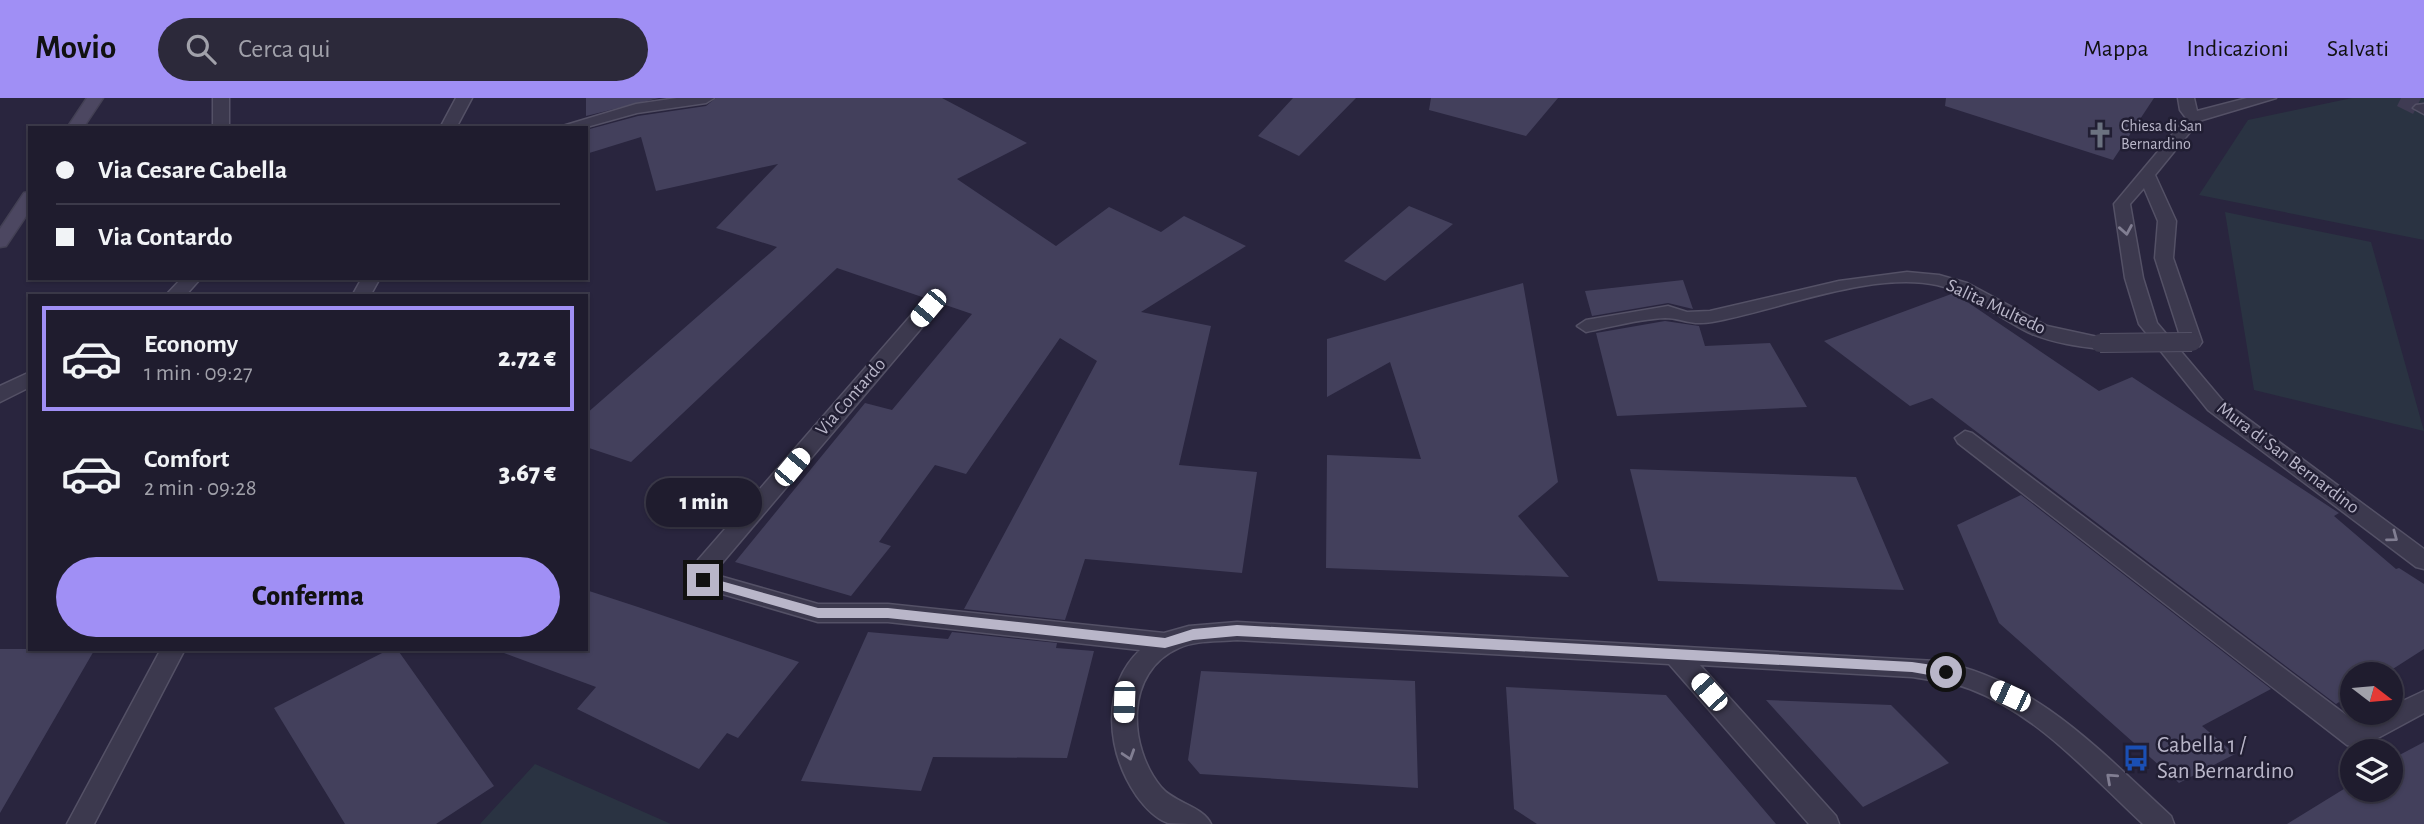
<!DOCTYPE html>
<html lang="it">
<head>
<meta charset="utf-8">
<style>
  body { margin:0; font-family:"Alegreya Sans",sans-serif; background:#2c293a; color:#f1f3f6; height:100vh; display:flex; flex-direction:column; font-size:26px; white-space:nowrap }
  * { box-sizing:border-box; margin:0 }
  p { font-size:23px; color:#a1a1aa }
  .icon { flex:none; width:38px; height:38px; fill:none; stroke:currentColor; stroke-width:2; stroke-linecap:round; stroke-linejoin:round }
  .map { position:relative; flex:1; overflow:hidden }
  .sheet { position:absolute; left:28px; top:196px; width:560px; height:357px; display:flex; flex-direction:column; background:#1f1c2e; border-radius:0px; box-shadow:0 2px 5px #0004,0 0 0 2px #3c3a4a }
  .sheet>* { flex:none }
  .hud { position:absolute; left:28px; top:28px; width:560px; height:154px; border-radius:0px; box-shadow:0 2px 5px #0004,0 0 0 2px #3c3a4a; display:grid; align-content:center; height:154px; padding:0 28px; background:#1f1c2e }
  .needle { width:46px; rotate:106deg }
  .tools { position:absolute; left:2340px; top:564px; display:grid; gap:14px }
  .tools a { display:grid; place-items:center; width:63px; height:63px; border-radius:50%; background:#1f1c2e; box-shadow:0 2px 5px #0004,0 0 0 2px #3c3a4a; font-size:35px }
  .end { position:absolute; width:32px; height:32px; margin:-16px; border:9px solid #b9b6c9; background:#111; box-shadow:0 0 0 4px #111 }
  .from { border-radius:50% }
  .bubble { position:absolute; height:49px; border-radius:24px; background:#1f1c2e; box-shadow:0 2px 5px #0004,0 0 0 2px #3c3a4a; font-size:23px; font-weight:800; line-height:49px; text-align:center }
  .car { position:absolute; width:21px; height:42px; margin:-21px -10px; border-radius:9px; box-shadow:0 0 5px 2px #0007; background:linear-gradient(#fff 24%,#345 0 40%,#fff 0 76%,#345 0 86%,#fff 0) }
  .hud b { display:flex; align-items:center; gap:24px; height:66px; font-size:26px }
  .hud b+b { border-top:2px solid #3c3a4a }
  .hud i { width:18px; height:18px; background:#f1f3f6 }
  ul { padding:12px 0 0; list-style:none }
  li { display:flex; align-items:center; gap:21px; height:105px; margin:0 14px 10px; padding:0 14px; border:4px solid transparent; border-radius:0px }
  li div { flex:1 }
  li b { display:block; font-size:26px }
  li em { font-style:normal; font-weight:800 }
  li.current { border-color:#a08ff5 }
  li>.icon { width:63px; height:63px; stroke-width:1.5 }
  .primary-button { display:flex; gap:14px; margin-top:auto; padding:14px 28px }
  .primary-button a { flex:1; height:80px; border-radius:42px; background:#a08ff5; color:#111; font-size:28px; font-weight:800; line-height:80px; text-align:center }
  header { display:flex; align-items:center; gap:42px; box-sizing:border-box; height:98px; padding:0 35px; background:#a08ff5; color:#111 }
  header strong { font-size:33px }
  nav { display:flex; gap:38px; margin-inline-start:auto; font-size:24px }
  .search { width:490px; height:63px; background:#2c293a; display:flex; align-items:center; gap:18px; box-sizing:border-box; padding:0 24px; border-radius:38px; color:#a1a1aa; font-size:26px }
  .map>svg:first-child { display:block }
  .green { fill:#2a3342 }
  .building { fill:#43405c }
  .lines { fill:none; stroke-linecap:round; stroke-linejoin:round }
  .minor-tunnel { stroke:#3f3b53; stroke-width:18; stroke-dasharray:18 9; stroke-linecap:butt }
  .service-casing { stroke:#545166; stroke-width:3 }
  .minor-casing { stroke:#545166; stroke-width:3 }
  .tertiary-casing { stroke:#545166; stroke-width:3 }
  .secondary-casing { stroke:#434054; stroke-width:3 }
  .service { fill:#3c394e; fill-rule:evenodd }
  .minor { fill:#3c394e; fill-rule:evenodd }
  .tertiary { fill:#3c394e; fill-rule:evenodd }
  .secondary { fill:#4c4761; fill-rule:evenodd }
  .minor-bridge-casing { stroke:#545166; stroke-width:20; stroke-linecap:butt }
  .minor-bridge { stroke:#3c394e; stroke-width:18 }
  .oneway { stroke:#817e92 }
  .route { fill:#b9b6c9 }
  .labels { text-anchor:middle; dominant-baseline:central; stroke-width:5; stroke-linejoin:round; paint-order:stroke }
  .far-poi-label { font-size:16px; fill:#b9b6c9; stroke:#211e33; text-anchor:start }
  .street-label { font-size:19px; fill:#b9b6c9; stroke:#211e33 }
  .near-poi-label { font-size:23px; fill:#b9b6c9; stroke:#211e33; text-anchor:start }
</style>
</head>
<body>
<header>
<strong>Movio</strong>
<div class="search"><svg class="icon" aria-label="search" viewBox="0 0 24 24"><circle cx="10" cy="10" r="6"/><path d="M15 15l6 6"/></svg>Cerca qui</div>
<nav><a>Mappa</a><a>Indicazioni</a><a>Salvati</a></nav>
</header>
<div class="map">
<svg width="2424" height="726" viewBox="0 0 2424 726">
  <rect width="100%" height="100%" fill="#29253e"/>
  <path class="green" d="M2352,0H2424V142L2199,97L2248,22Z
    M2225,114L2371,144L2424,333L2254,292Z
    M535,666L671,726H480Z"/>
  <path class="building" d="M586,0H659L586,18Z
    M716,0H942L1027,45L957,81L1056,148L1109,109L1161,134L1184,118L1246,148L1141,214L1211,228L1179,367L1257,374L1242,475L1085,461L1065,522L964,511L1097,263L1060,240L966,376L935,367L879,444L891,448L851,498L735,464L865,305L892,312L972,216L837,170L631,364L586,349V316L777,149L716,130L778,66L656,93L641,39L586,56V32L638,18L706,8Z
    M1293,0H1356L1299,58L1258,38Z
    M1431,0H1558L1526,38L1429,12Z
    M1946,0H2154L2113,62L1945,8Z
    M1409,108L1453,126L1385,183L1344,163Z
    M1683,182L1693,211L1668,205L1592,218L1585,193Z
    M1523,185L1558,384L1518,418L1569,479L1326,470L1327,357L1421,361L1390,264L1327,299V241Z
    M1954,195L2099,293L2132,279L2339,415L2334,418L2396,471L2399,470L2424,486V551L2385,576H2352V596L2336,606L1932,300L1910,308L1824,243Z
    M1665,223L1699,228L1705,248L1770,245L1807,309L1617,318L1596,235Z
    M1630,371L1856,379L1904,492L1658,483Z
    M2021,397L2271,591L2202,628L2235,656L2179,685L1999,525L1957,427Z
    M586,492L638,509L799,564L738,640L727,635L699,671L577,611L596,589L504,555L505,551H586Z
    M868,534L948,541L952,534L1057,545L1056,550L1094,553L1067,660L933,659L921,693L801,683Z
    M0,551H95L0,715Z
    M390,551H397L494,688L436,726H345L274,610Z
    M1201,573L1415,583L1418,690L1200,676L1188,662Z
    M1506,589L1666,597L1776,726H1537L1514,711Z
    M1766,602L1891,607L1949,665L1863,709Z
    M2424,644V726H2287L2352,686V691H2390V662Z"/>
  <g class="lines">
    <path class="minor-tunnel" d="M2401,0L2421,10"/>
    <g class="service-casing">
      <path id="service" d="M1965,333L1972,335L2358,626L2380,614H2390V609L2424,593V615L2365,647L2356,650L2347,647L1958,345L1955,340Z"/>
    </g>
    <g class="minor-casing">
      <path id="minor" d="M213,0H229V30H213Z
        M677,0H714L706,5L637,15L583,30H556L636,6Z
        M2178,0H2194L2197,13L2247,0H2276L2199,23L2155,77L2176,123L2173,160L2202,244L2199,248H2185L2182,244L2155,160L2158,123L2144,90L2130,106L2143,180L2157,225L2222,302L2424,451V471L2416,469L2208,312L2139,226L2125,180L2114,106L2186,20L2180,12Z
        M2424,6V16L2413,10L2416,7Z
        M1907,174L1939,177L1967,185L2047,228L2107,241L2110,245L2100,251C2077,248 2054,245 2032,236C2001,222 1972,195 1937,187C1871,173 1779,212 1712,224C1691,228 1681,220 1665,220C1639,221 1611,229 1586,234L1577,228L1586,222L1668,208L1687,214L1710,213L1839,183Z
        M182,180H201L185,198H165Z
        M928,204L935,206L937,210L935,214L717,471L716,477L818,506H888L1164,535L1189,528L1237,524L1936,563C2034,580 2100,653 2171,718L2174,726H2143C2090,677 2039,617 1970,591C1952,584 1931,582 1912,579L1700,567L1836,718L1839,726H1809L1669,566L1237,542C1218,544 1196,542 1179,550C1124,574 1128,649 1161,689C1174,705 1203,708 1211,726C1199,726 1180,726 1168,725C1154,720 1144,708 1136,697C1107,654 1100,590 1140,552L888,524H818L695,488L692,482L698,462L921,206Z
        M30,274V289L0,304V288Z"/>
    </g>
    <g class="tertiary-casing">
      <path id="tertiary" d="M456,0H472L456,30H440Z
        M362,180H380L370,198H352Z
        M161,551H185L94,726H67Z"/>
    </g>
    <g class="secondary-casing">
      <path id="secondary" d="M87,0H103L83,30H67Z
        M30,94V112L6,148L0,149V131L24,95Z"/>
    </g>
    <use href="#service" class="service"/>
    <use href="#minor" class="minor"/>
    <use href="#tertiary" class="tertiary"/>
    <use href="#secondary" class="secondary"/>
    <g class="minor-bridge-casing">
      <path id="minor-bridge" d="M2100,245L2192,244"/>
    </g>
    <use href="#minor-bridge" class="minor-bridge"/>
  </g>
  <defs><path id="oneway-chevron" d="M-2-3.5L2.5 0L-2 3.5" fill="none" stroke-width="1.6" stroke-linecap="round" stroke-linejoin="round" transform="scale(1.75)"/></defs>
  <g class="oneway">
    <use href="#oneway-chevron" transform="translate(2126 132) rotate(80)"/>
    <use href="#oneway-chevron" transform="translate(2393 439) rotate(37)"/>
    <use href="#oneway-chevron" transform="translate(1129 657) rotate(72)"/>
    <use href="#oneway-chevron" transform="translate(2111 680) rotate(-138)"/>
  </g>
  <path class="route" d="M703,478L818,510H888L1165,540L1193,531L1237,527L1912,564L1946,569L1953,574L1946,580L1912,574L1237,538L1193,542L1165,550L888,520H818L699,486V479Z"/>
  <defs>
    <g id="church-bare" transform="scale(2.1)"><path d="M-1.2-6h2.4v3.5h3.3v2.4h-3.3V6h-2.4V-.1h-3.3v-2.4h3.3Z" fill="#6b7280" stroke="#211e33" stroke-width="2.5" paint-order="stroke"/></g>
    <g id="bus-bare" transform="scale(2.1)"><path d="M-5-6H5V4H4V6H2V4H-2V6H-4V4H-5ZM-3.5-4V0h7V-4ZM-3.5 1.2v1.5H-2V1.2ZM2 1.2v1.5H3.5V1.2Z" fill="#1a4fb4" stroke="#211e33" stroke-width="2.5" paint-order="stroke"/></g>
  </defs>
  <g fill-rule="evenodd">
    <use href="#church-bare" x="2100" y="37"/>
    <use href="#bus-bare" x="2136" y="660"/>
  </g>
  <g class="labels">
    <g class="far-poi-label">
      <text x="2121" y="28">Chiesa di San<tspan x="2121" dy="18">Bernardino</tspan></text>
    </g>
    <g class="street-label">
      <text transform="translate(1996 209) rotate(25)">Salita Multedo</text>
      <text transform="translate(851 299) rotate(-49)">Via Contardo</text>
      <text transform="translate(2288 360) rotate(37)">Mura di San Bernardino</text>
    </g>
    <g class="near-poi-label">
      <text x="2157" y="647">Cabella 1 /<tspan x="2157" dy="26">San Bernardino</tspan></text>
    </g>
  </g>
</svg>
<div class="tools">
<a><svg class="needle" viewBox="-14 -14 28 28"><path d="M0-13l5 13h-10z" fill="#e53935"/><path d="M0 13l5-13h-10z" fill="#a1a1aa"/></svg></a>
<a><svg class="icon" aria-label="layers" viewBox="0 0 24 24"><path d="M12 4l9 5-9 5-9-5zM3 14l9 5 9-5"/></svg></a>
</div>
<i class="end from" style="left:1946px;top:574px"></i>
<i class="end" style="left:703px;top:482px"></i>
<div class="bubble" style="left:646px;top:380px;width:116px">1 min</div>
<i class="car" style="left:928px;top:210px;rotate:220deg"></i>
<i class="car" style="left:792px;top:369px;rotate:40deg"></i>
<i class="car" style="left:1709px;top:594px;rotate:318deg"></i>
<i class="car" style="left:2010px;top:598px;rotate:295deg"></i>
<i class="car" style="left:1124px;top:604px;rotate:182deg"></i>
<div class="hud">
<b><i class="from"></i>Via Cesare Cabella</b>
<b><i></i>Via Contardo</b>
</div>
<section class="sheet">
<ul>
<li class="current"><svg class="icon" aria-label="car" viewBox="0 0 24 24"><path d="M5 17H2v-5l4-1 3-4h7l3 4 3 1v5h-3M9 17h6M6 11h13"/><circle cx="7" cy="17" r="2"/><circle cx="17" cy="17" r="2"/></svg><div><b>Economy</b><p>1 min · 09:27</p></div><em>2.72 €</em></li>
<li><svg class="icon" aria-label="car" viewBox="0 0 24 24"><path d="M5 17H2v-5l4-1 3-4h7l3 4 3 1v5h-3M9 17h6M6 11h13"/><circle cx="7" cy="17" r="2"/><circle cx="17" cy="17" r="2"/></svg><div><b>Comfort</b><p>2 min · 09:28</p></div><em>3.67 €</em></li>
</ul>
<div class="primary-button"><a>Conferma</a></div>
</section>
</div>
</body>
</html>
